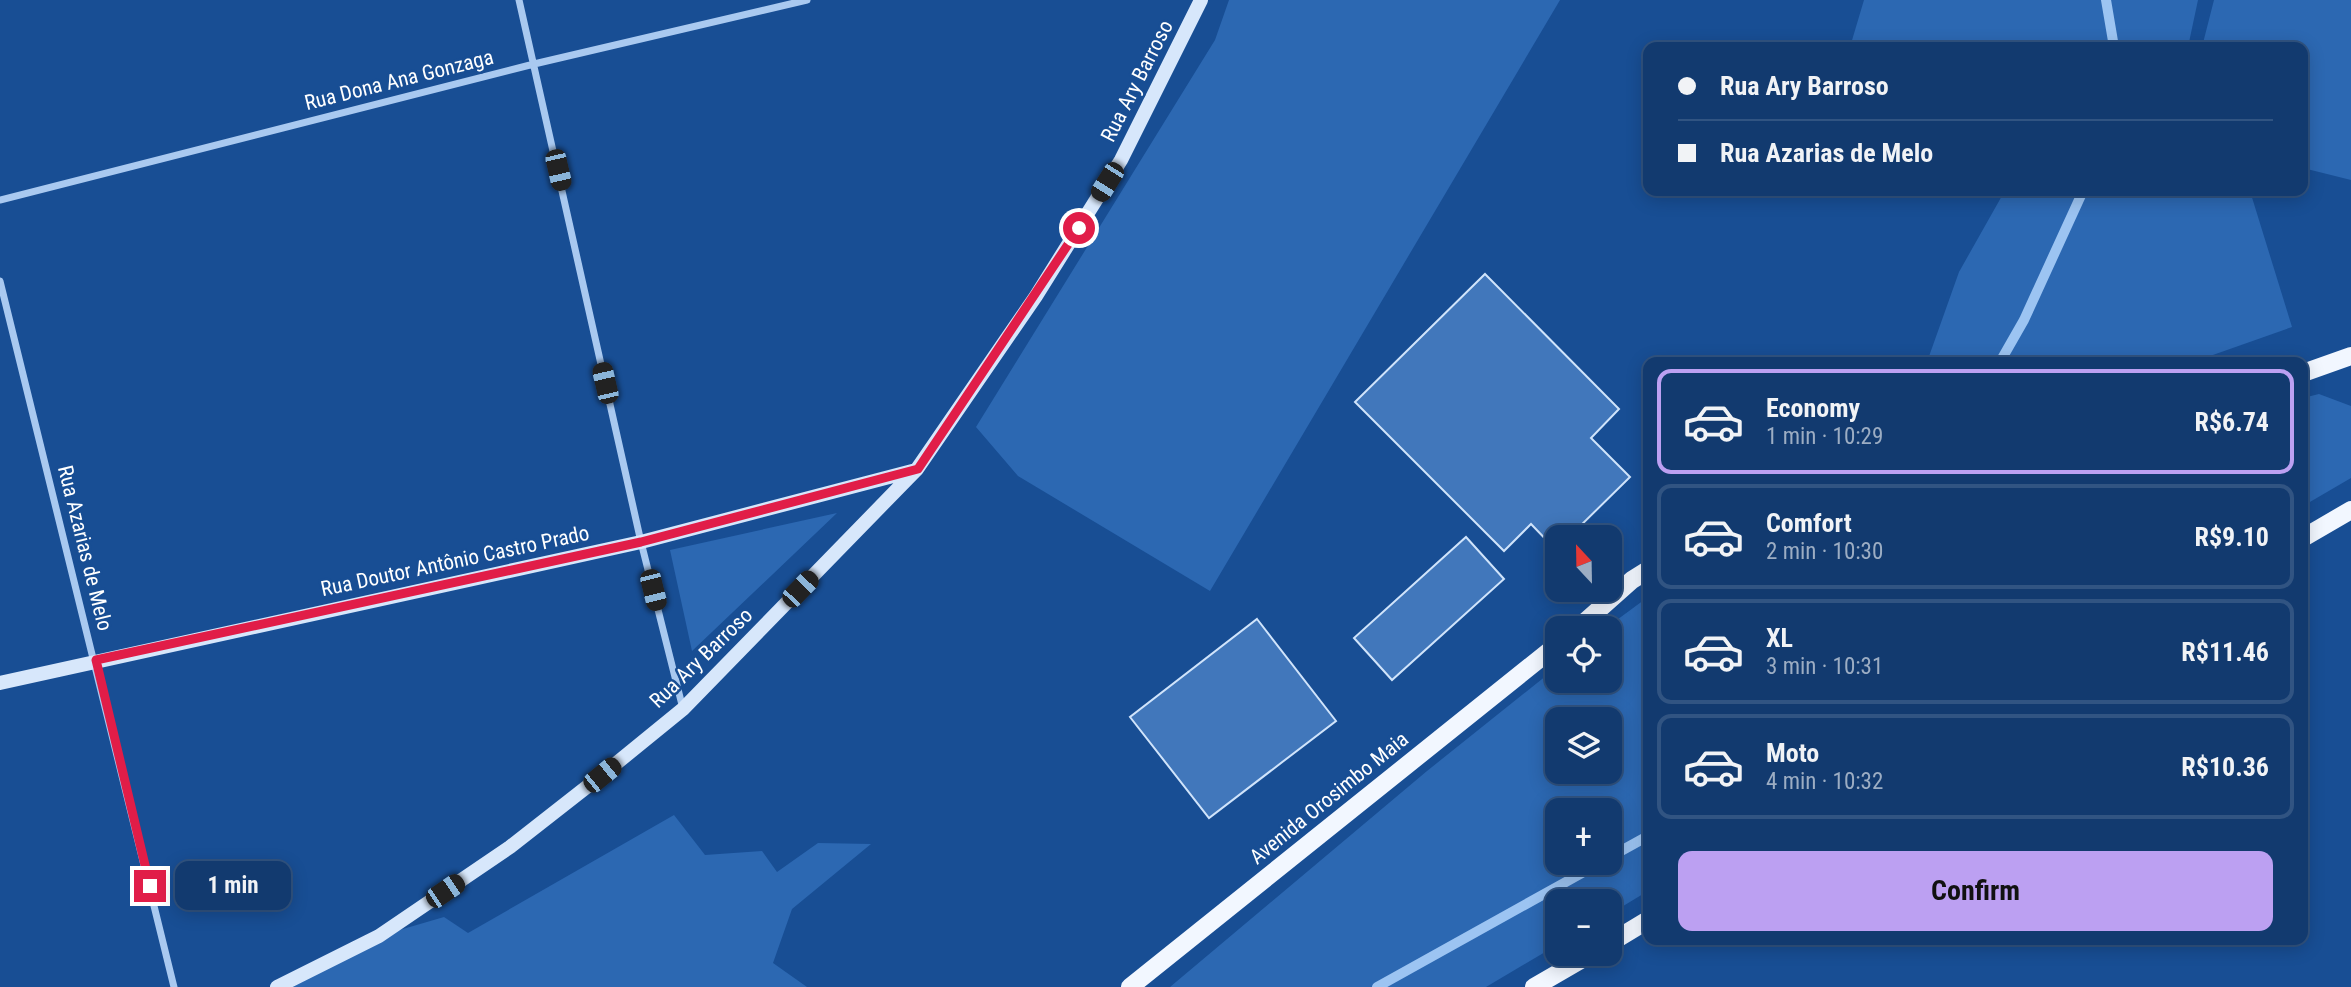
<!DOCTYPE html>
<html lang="en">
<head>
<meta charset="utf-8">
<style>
  body { margin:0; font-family:"Roboto Condensed",sans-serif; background:#1f4577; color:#f1f3f6; height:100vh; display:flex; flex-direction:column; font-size:26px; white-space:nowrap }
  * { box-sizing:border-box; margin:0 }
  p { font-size:23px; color:#9cadc3 }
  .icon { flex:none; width:38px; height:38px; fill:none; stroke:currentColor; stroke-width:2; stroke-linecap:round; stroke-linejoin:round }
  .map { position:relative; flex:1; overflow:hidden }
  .sheet { position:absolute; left:1643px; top:357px; width:665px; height:588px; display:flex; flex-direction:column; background:#123a6f; border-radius:14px; box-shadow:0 4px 18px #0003,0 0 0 2px #315482 }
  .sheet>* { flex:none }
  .banner { position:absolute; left:1643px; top:42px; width:665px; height:154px; border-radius:14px; box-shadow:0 4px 18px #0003,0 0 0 2px #315482; display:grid; align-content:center; height:154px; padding:0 35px; background:#123a6f }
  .needle { width:46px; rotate:338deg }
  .controls { position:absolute; left:1545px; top:525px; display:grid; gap:14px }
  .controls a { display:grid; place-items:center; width:77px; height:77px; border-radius:14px; background:#123a6f; box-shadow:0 4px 18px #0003,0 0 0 2px #315482; font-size:35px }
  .end { position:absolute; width:32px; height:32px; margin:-16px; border:9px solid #e11d48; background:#fff; box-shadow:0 0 0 4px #fff }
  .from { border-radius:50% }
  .bubble { position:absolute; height:49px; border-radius:14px; background:#123a6f; box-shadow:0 4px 18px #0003,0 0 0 2px #315482; font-size:23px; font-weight:700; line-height:49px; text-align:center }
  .car { position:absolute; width:21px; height:42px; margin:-21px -10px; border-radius:9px; box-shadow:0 0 5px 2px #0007; background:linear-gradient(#222 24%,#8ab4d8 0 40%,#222 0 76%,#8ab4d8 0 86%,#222 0) }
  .banner b { display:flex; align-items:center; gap:24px; height:66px; font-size:26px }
  .banner b+b { border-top:2px solid #315482 }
  .banner i { width:18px; height:18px; background:#f1f3f6 }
  ul { padding:12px 0 0; list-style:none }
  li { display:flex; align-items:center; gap:21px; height:105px; margin:0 14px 10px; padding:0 21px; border:4px solid #315482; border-radius:14px }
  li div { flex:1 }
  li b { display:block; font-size:26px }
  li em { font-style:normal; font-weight:700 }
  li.selected { border-color:#bca0f2 }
  li>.icon { width:63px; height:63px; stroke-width:1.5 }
  .cta { display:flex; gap:14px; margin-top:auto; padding:14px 35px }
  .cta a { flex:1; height:80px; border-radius:14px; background:#bca0f2; color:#111; font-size:28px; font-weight:700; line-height:80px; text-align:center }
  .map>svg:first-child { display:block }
  .green { fill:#2c68b2; fill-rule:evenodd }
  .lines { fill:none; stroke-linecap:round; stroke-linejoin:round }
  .stream { stroke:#9cc4f2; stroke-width:10 }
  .building { fill:#4177bb; stroke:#d0e4fb; stroke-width:2 }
  .minor { stroke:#a9c9f0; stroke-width:7 }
  .secondary { stroke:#d7e7fb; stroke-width:14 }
  .primary { stroke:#f2f7ff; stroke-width:18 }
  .route { stroke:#e11d48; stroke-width:9 }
  .labels { text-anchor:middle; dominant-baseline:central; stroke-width:5; stroke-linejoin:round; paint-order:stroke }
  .street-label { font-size:21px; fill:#fff; stroke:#184e94 }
</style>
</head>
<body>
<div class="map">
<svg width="2351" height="987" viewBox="0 0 2351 987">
  <rect width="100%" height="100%" fill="#184e94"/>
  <path class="green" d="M1229,0H1560L1210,591L1018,476L976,427L1215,40Z
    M1864,0H2198L2188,47H1850Z
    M2214,0H2351V180L2303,168V47H2202Z
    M1998,191H2250L2292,327L2193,362H1927L1959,272L2003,194Z
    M2319,394L2351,406V478L2303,506V398Z
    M837,513L692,651L670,550Z
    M1648,597V891L1610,914V901H1558L1557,945L1486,987H1170L1427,771L1557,667L1558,681H1610V628H1606ZM1610,719V772H1558V719ZM1610,810V863H1558V810Z
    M674,815L705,855L762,851L777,872L818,843L871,844L792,909L773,963L807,987H277L379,936L444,917L468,933Z"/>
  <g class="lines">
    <path class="stream" d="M2106,0L2114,47
      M2000,362L2024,320L2083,191
      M1610,857L1648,836
      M1377,987L1600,863"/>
  </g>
  <path class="building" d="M1485,274L1619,409L1591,438L1630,477L1569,537H1558L1556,550L1531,524L1504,551L1355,402Z
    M1466,537L1504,579L1392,680L1354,638Z
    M1257,619L1336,721L1209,818L1130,717Z"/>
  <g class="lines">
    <path class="minor" d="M519,0L641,542L683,709
      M0,200L534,64L807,0
      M0,281L174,987"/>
    <path class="secondary" d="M0,683L641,542L916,470
      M277,987L379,936L510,847L602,775L683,709L917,469L1036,296L1121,160L1201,0"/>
    <path class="primary" d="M2303,373L2351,356
      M2303,538L2351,510
      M1578,628L1632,580L1648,570
      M1610,943L1648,920
      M1130,987L1558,644
      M1534,987L1591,954"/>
  </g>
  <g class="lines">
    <path class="route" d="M150,886L96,660L641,542L918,469L1079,228"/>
  </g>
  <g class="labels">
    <g class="street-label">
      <text transform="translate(399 80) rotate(-14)">Rua Dona Ana Gonzaga</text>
      <text transform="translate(1137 81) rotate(-63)">Rua Ary Barroso</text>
      <text transform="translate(85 548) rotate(76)">Rua Azarias de Melo</text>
      <text transform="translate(455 561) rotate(-12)">Rua Doutor Antônio Castro Prado</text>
      <text transform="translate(701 658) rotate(-44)">Rua Ary Barroso</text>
      <text transform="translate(1329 798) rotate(-39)">Avenida Orosimbo Maia</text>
    </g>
  </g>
</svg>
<div class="controls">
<a><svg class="needle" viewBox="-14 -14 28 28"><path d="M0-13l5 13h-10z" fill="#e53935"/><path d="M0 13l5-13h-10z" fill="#9cadc3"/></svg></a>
<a><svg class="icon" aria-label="locate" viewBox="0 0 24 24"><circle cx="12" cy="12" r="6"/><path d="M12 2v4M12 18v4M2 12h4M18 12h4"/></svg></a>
<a><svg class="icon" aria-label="layers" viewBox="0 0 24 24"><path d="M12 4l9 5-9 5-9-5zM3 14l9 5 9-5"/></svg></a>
<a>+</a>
<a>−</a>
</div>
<i class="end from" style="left:1079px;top:228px"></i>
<i class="end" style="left:150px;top:886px"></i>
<div class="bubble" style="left:175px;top:861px;width:116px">1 min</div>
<i class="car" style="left:558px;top:170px;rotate:167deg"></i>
<i class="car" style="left:1107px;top:182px;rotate:212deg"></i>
<i class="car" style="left:605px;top:383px;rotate:347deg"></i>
<i class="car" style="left:800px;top:589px;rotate:44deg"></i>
<i class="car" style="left:653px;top:590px;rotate:166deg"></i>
<i class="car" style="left:602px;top:775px;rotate:51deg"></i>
<i class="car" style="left:445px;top:891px;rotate:56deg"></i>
<div class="banner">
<b><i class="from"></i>Rua Ary Barroso</b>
<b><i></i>Rua Azarias de Melo</b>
</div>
<section class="sheet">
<ul>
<li class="selected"><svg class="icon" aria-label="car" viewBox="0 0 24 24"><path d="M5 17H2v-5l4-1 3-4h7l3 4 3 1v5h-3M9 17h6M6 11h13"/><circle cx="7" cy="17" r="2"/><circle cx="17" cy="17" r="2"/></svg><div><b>Economy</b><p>1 min · 10:29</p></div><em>R$6.74</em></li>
<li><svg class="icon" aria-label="car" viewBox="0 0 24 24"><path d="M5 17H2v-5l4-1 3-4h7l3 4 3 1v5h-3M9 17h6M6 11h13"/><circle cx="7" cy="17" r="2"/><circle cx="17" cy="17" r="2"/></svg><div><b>Comfort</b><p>2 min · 10:30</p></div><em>R$9.10</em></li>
<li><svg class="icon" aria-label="car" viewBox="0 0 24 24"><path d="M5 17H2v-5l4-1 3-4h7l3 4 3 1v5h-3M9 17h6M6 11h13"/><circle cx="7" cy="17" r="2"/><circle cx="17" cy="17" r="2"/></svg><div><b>XL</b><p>3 min · 10:31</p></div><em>R$11.46</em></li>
<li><svg class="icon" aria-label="car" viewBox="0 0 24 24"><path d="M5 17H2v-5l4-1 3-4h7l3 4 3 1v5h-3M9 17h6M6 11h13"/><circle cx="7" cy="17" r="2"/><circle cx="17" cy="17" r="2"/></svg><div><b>Moto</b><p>4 min · 10:32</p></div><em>R$10.36</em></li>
</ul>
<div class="cta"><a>Confirm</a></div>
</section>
</div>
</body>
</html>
